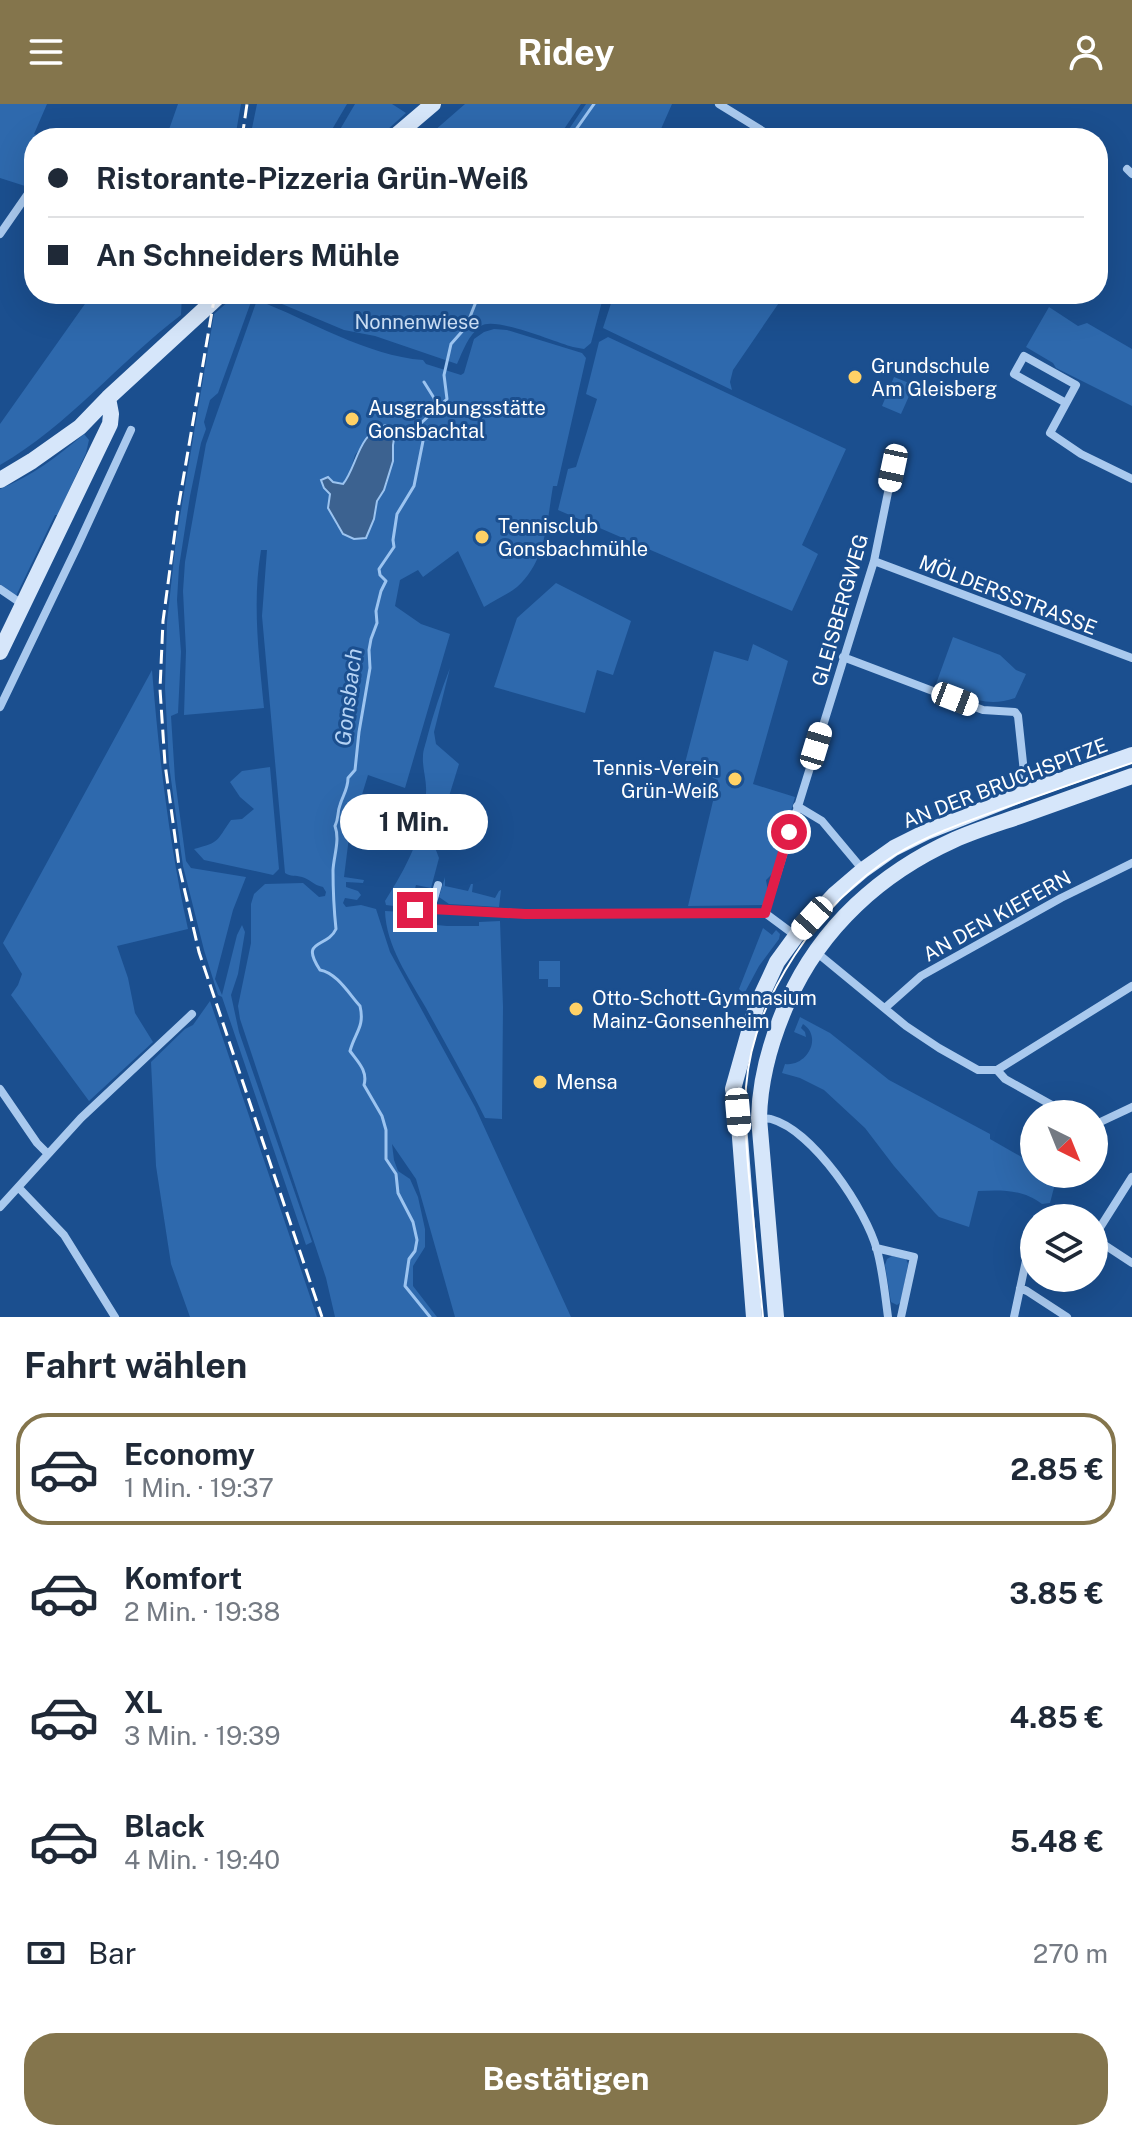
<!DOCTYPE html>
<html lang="de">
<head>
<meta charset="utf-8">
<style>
  body { margin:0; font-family:"Public Sans",sans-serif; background:#f6f6f7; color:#1f2937; height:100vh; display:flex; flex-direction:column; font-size:30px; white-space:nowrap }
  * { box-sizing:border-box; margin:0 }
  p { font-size:26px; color:#747a83 }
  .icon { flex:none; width:44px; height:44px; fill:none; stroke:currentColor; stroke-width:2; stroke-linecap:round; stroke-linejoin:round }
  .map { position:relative; height:1213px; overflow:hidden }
  .sheet { display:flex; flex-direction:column; background:#fff; flex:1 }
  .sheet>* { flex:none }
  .banner { position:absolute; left:24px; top:24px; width:1084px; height:176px; border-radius:32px; box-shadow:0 8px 32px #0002; display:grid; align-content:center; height:176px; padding:0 24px; background:#fff }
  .needle { width:52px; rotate:137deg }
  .buttons { position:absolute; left:1020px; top:996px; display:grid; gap:16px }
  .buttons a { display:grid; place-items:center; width:88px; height:88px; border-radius:50%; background:#fff; box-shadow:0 8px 32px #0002; font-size:40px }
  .end { position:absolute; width:36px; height:36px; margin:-18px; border:10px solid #e11d48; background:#fff; box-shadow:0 0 0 4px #fff }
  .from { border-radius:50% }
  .bubble { position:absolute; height:56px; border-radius:28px; background:#fff; box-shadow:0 8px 32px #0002; font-size:26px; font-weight:700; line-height:56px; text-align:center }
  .car { position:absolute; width:24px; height:48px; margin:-24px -12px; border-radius:10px; box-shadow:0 0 6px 2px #0007; background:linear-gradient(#fff 24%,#345 0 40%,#fff 0 76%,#345 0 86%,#fff 0) }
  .banner b { display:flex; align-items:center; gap:28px; height:76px; font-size:30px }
  .banner b+b { border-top:2px solid #e0e1e3 }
  .banner i { width:20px; height:20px; background:#1f2937 }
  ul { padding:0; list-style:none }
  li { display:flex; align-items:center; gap:24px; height:112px; margin:0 16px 12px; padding:0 8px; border:4px solid transparent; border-radius:32px }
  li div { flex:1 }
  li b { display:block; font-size:30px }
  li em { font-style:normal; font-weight:700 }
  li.selected { border-color:#84754c }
  li>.icon { width:72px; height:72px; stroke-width:1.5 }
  h2 { padding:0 24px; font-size:36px; line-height:96px }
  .pay { display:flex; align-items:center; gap:20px; height:88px; padding:0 24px; font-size:30px }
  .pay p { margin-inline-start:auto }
  .action { display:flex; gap:16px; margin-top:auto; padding:16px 24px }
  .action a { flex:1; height:92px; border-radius:32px; background:#84754c; color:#fff; font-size:32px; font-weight:700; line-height:92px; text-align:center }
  header { display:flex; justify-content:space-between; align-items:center; height:104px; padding:0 24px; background:#84754c; color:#fff; font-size:36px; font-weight:700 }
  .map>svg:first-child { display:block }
  .green { fill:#2e69ad; fill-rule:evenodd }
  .water { fill:#3c6290; stroke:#9cc4f0; stroke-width:2 }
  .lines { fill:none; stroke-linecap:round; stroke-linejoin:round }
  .stream { stroke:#9cc4f0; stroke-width:3 }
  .street { stroke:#a9c9ee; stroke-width:8 }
  .secondary { stroke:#d6e6fa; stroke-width:16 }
  .tram { stroke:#fff; stroke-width:2 }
  .rail { stroke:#fff; stroke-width:3; stroke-dasharray:14 6; stroke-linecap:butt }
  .route { stroke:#e11d48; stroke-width:10 }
  .poi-dot { fill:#ffd166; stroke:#1b4f8f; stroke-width:3 }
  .labels { text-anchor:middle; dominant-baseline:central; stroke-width:6; stroke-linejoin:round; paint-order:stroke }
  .park-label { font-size:20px; fill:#cfe3fa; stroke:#1b4f8f }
  .poi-label { font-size:20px; fill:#fff; stroke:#1b4f8f; text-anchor:start }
  .street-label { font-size:20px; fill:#fff; stroke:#1b4f8f }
  .water-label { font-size:22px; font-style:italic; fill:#b5d3f5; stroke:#1b4f8f }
</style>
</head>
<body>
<header><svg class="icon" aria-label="menu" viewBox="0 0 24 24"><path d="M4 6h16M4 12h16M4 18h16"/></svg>Ridey<svg class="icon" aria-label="person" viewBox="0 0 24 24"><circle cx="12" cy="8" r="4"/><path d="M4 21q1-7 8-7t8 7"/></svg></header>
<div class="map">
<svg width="1132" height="1213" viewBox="0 0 1132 1213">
  <rect width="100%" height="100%" fill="#1b4f8f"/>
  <path class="green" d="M0,0H47L34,30L46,34H34V65L25,82L0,74Z
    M178,0H241L235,34H166Z
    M257,0H347L327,34H250Z
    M355,0H392L406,9L378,34H335Z
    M465,0H581L558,34H426Z
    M586,0H672L657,34H563Z
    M92,190H182L181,211C119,258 68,322 0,361V320Z
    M237,190H249L252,195L218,289L210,296L204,318L206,325L201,339L190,392L179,463L177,496L181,548L178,609L171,612L175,675L186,757L191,764L246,773L233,806L215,875L222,891L237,831L242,821L245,828L238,870L231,891L239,928L312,1138L306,1141L222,893L218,891L204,846L183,762L169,661L165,584L167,518L176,436L214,210Z
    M264,190H604L591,239L584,245L573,243C555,238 494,212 481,222C468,231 463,247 457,260L375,232L344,226L270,195Z
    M614,190H785L733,266L730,278L732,286L603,224Z
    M257,196C309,216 367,252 423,256L426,260L461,271L464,269L474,235L484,228L494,225L507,226L582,249L586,254L557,382H553C547,417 546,458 517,483C507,491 494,496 484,503L458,447L423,473L418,466L400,476L395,502L421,520L450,530L405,684L368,671L349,733L344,773L364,776L363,779L346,778V783L358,787L361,791L357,796L345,794L343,799L346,803L361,801L376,805L390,848L475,1003L571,1213H455L416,1075L392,1040L394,1056L398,1067L410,1075L418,1093L425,1125V1143L413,1162V1182L437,1213H335L326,1174L240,915L238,902L251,839V800L254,790L265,780L303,779L319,793L325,792L326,788L323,783C313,781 310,775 302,773C295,771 291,773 285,769L262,512L267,446H261C252,499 259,552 264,604L184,611L186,547L183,487L185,458L206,340ZM377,323L392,341L393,357L384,386L377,396L374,415L337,422L328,404L333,378L343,380L348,374L355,351Z
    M1049,203L1078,222L1087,219L1132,245V302L1056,264L1053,259L1026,243Z
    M608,233L846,345L802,441L818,450L792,507L558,406L568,365L576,363L597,295L586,290L599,238Z
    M894,273L914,281L901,310L882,302Z
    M84,330L89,336L86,349L58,411H55L16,492H13L0,480V385C32,372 58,352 84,330Z
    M556,479L631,517L613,571L597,566L585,609L494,583L517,514Z
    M953,533L1000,551L1016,566L1026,570L1015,594C984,605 965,591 936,580Z
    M753,540L788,557L753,680L795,693L773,769L766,776L768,787L764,801L688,802L718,676L684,663L714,547L748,557Z
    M450,564L434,628L436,640L459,660L434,741L439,754L431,784L416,781L410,804L386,801L385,797C406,764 425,729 426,689C427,676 422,664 423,652C423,646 426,639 427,634C433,610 441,587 450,564Z
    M152,566C159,653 169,739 188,825L117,842L128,874L135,909L153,938L89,997L11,891L18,881L22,870L3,839Z
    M270,663L279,765L273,771L204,756L194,745C221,738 216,737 231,716L242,715L254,705L240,693L230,678L242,667Z
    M445,773V782L468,787L471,780H473L472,788L495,794L499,787L501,786L499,803L449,800L439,793Z
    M385,807L424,809L426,820L447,822H479V818L500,817L503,903L502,1015L485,1014C467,977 446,941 426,904C409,874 386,842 385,807Z
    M763,824L772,831L776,826L780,830L779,835L759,862L744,890L739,885Z
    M539,857H560V883H548V875H539Z
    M210,897L223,935L317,1213H190L171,1160L156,1062L151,958L185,925L193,921Z
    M800,913L830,929L889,976L990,1030V1035L1034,1060V1070H1053L1057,1072L1050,1099L1042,1100C1023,1085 1001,1086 978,1087L969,1123L939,1113L934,1108L894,1062L865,1024L824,986L800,974L782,969L785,960C807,963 823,933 803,920L801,924L805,928L806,933L794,928Z
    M892,1152L906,1155L908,1160L901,1198L897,1201L891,1198L885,1161L887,1155Z"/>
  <path class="water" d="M386,321L395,329L393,341V357L384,386L377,397L374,415L366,434L354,435L343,430L328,404L330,390L324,384L321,376L328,373L333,378L343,380C357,363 358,328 386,321Z"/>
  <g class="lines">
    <path class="stream" d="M570,34L594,0
      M424,278L434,294L436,303
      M430,1213L405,1182L409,1155L415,1147L417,1136L413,1118L398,1089L396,1070L386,1055V1026L382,1012L364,981C368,967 358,958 350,947C355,928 365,923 360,902C349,890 337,869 320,866C299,834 327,845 336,825C334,806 333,786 333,766C334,751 340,736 335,722C339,714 337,709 340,701C343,691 348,685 348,674L355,666L359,628L370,564L369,546L371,535L377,519L376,507L381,487L386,477L380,471L379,465L394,443L393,436L397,410L414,382L423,337L418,330L420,320L447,295L444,271L451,240L466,223L479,190"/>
    <path class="street" d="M719,0L774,34C787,33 799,27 811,34
      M1127,65L1132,70
      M0,130L34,81
      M1066,299L1014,270L1024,252L1076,281L1050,329L1081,350L1132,375
      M874,457L1132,554
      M0,485L22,500
      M843,553L983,606L1015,608L1018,612L1026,687
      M0,603L78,441L131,326
      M797,702L822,717L863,766
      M409,805H431L531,810L765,809L796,832
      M431,805L438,781
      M765,809L874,457L893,364
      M816,848L906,922L939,944L978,966H997L1132,882
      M885,904L921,872L1061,794L1132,759
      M997,966L1005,975L1068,1010
      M0,985L37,1039L48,1050
      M759,1014C763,1015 768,1014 771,1015C814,1027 866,1106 877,1146C883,1168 885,1191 888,1213
      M1094,1021L1132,1003
      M19,1084L64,1131L115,1213
      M0,1103L81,1014L192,910
      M1037,1114L1050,1109L1063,1114
      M1094,1133L1132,1073
      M1094,1134L1132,1159
      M876,1144L914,1153L901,1213
      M1020,1184L1027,1187L1067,1213
      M1014,1213L1034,1119"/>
    <path class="secondary" d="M393,34L433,0
      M0,376L32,357L80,323L108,294L221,190
      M0,548L110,320L111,310L108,294
      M754,1213L738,1008L733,985L756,903L777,858L796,832L835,790L863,766L894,744L926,728L1027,688L1132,651
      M776,1213L759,1014C760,973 771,935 788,897C821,823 881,769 954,736C976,726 1000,719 1023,711C1059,698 1096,685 1132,672"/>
    <path class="tram" d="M763,1213C759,1173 755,1133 751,1092C747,1056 744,1020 746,983C753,894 819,798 895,751C928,731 965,718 1001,705C1044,690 1088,674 1132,659"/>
    <path class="rail" d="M242,34L247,0
      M215,190L178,405L163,517L160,585L165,660L179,762L199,848L322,1213"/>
  </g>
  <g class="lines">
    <path class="route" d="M415,806L431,805L525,810L765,809L789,728"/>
  </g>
  <g class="poi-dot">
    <circle cx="855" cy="273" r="8"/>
    <circle cx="352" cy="315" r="8"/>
    <circle cx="482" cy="433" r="8"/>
    <circle cx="735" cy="675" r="8"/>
    <circle cx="576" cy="905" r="8"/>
    <circle cx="540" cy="978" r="8"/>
  </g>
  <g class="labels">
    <g class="park-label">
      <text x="417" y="218">Nonnenwiese</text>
    </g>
    <g class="poi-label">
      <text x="871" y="262">Grundschule<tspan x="871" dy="23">Am Gleisberg</tspan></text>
      <text x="368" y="304">Ausgrabungsstätte<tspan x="368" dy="23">Gonsbachtal</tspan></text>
      <text x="498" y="422">Tennisclub<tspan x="498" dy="23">Gonsbachmühle</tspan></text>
      <text x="719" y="664" text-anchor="end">Tennis-Verein<tspan x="719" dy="23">Grün-Weiß</tspan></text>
      <text x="592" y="894">Otto-Schott-Gymnasium<tspan x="592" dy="23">Mainz-Gonsenheim</tspan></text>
      <text x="556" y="978">Mensa</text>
    </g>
    <g class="street-label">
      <text transform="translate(1008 491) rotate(21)">MÖLDERSSTRASSE</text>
      <text transform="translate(840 506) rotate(-74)">GLEISBERGWEG</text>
      <text transform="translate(1005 679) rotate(-21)">AN DER BRUCHSPITZE</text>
      <text transform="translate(997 812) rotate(-29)">AN DEN KIEFERN</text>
    </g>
    <g class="water-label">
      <text transform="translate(348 593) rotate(-83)">Gonsbach</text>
    </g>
  </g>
</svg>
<div class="buttons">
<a><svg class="needle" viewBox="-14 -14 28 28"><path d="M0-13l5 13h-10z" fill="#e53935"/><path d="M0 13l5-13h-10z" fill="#747a83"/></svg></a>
<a><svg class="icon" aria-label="layers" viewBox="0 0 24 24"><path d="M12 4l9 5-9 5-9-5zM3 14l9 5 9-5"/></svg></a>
</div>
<i class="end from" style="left:789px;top:728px"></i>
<i class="end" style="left:415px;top:806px"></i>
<div class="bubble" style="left:340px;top:690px;width:148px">1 Min.</div>
<i class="car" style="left:893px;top:364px;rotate:192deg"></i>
<i class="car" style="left:955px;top:595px;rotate:111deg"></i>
<i class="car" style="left:816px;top:642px;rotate:17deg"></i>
<i class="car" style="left:812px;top:814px;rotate:222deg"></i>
<i class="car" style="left:738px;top:1008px;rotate:175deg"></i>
<div class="banner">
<b><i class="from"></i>Ristorante-Pizzeria Grün-Weiß</b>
<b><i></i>An Schneiders Mühle</b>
</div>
</div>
<section class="sheet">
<h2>Fahrt wählen</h2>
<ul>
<li class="selected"><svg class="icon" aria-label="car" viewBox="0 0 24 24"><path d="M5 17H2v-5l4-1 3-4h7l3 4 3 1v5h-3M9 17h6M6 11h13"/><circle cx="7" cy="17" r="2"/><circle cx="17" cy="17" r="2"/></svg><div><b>Economy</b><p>1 Min. · 19:37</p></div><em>2.85 €</em></li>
<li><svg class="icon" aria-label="car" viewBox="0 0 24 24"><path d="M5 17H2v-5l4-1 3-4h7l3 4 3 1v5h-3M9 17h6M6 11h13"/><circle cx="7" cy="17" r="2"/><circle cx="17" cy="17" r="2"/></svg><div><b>Komfort</b><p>2 Min. · 19:38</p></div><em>3.85 €</em></li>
<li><svg class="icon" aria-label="car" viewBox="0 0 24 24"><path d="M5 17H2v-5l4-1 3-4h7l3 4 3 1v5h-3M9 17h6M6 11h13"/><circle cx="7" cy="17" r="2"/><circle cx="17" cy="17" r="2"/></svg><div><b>XL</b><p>3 Min. · 19:39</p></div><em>4.85 €</em></li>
<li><svg class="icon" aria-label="car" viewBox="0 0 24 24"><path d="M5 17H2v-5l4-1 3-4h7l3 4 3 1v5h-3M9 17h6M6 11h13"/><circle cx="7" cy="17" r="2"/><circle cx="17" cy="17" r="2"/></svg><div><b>Black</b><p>4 Min. · 19:40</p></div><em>5.48 €</em></li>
</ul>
<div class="pay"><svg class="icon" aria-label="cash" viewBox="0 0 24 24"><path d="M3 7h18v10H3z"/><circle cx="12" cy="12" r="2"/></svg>Bar<p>270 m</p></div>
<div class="action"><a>Bestätigen</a></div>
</section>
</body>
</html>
